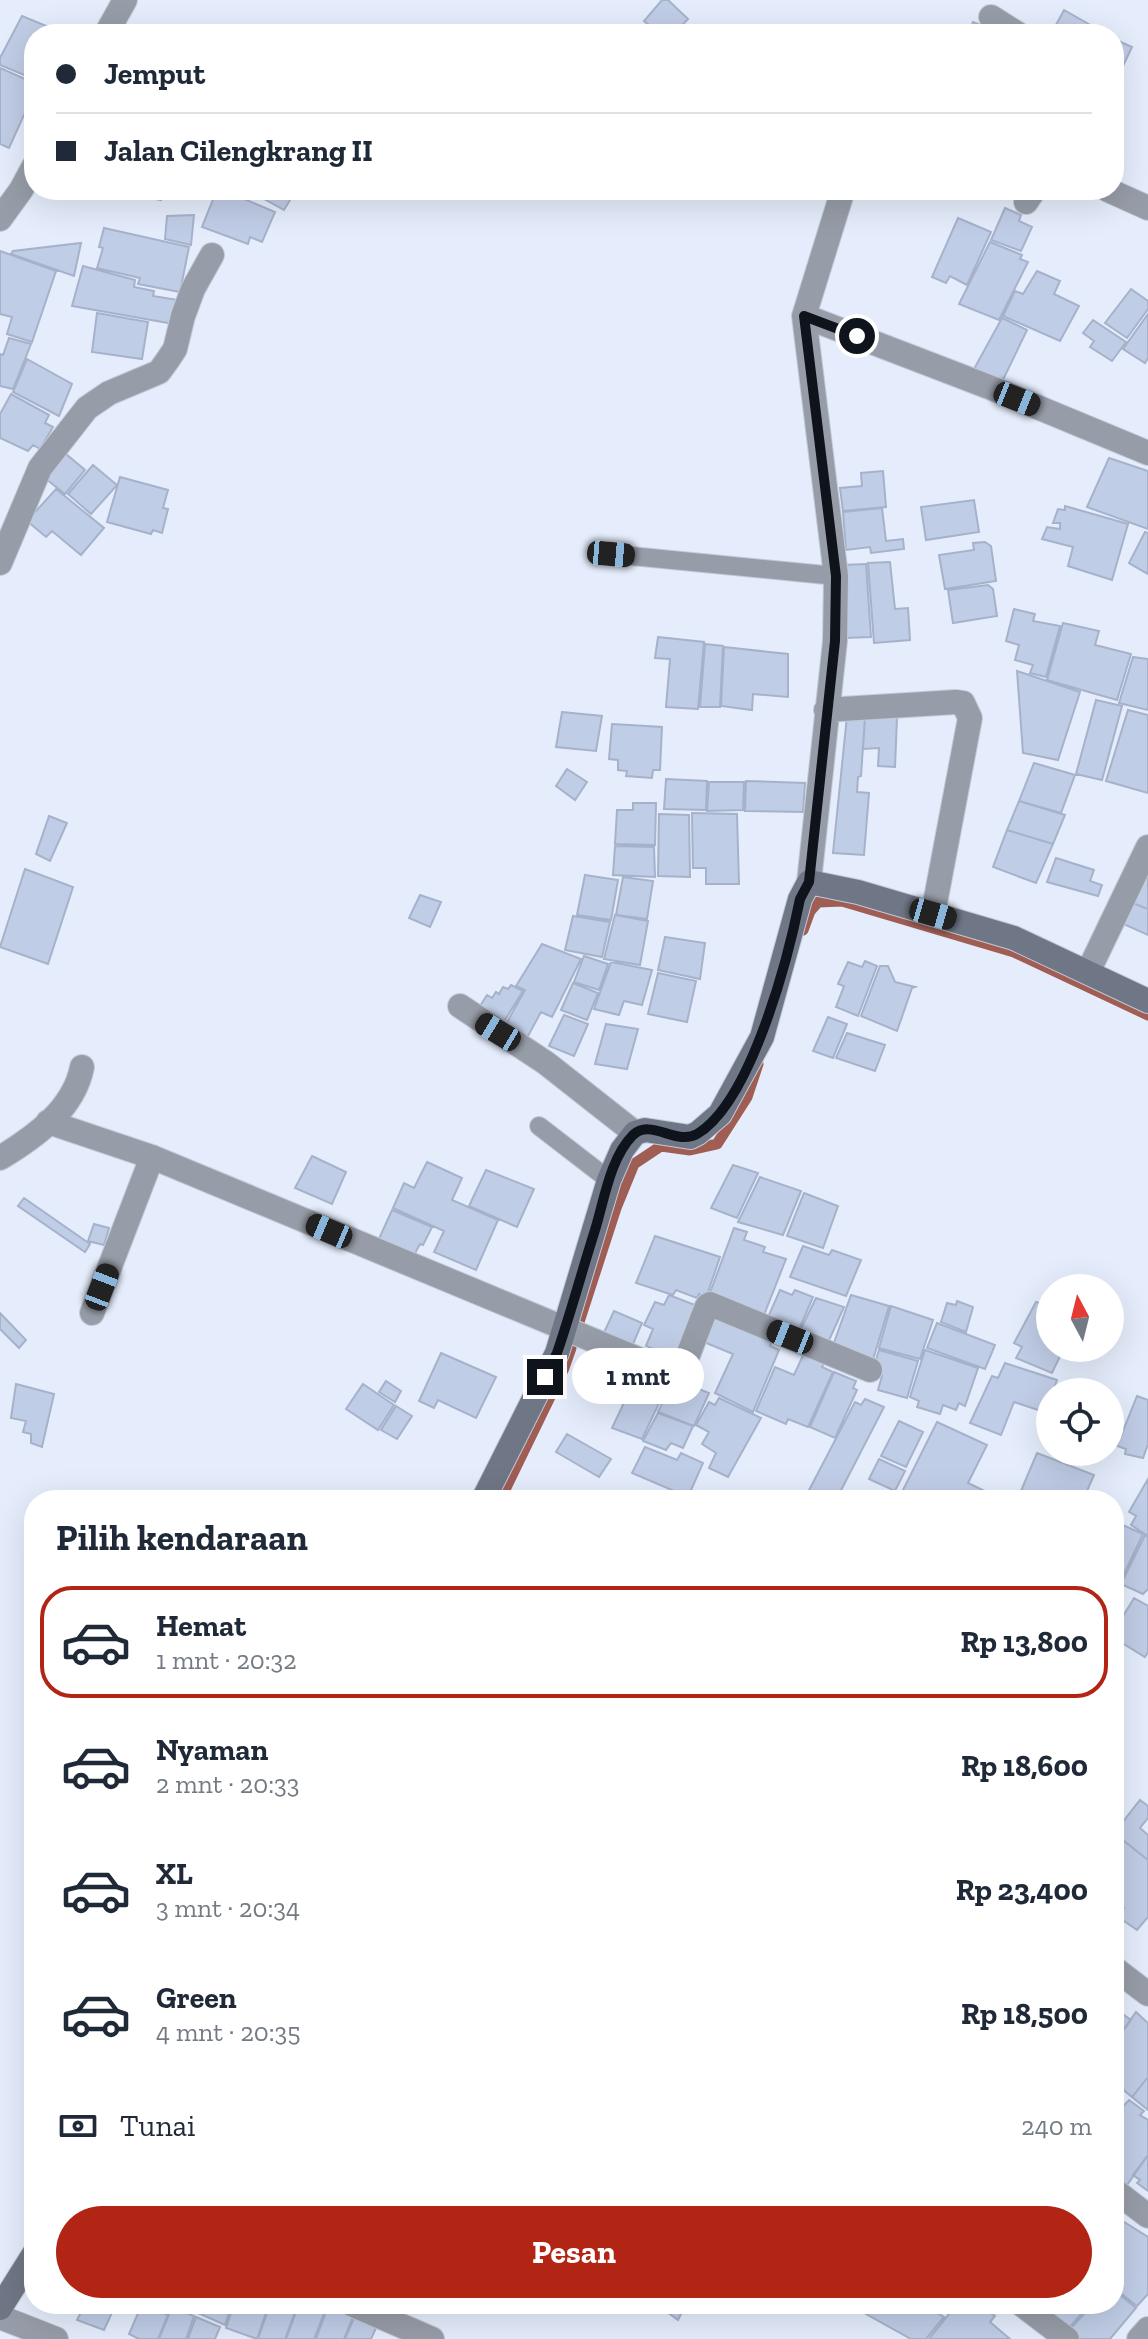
<!DOCTYPE html>
<html lang="id">
<head>
<meta charset="utf-8">
<style>
  body { margin:0; font-family:"Zilla Slab",serif; background:#f2f2f3; color:#1f2937; height:100vh; display:flex; flex-direction:column; font-size:30px; white-space:nowrap }
  * { box-sizing:border-box; margin:0 }
  p { font-size:26px; color:#747a83 }
  .icon { flex:none; width:44px; height:44px; fill:none; stroke:currentColor; stroke-width:2; stroke-linecap:round; stroke-linejoin:round }
  .map { position:relative; flex:1; overflow:hidden }
  .drawer { position:absolute; left:24px; top:1490px; width:1100px; height:824px; display:flex; flex-direction:column; background:#fff; border-radius:32px; box-shadow:0 8px 32px #0002 }
  .drawer>* { flex:none }
  .hud { position:absolute; left:24px; top:24px; width:1100px; height:176px; border-radius:32px; box-shadow:0 8px 32px #0002; display:grid; align-content:center; height:176px; padding:0 32px; background:#fff }
  .needle { width:52px; rotate:353deg }
  .buttons { position:absolute; left:1036px; top:1274px; display:grid; gap:16px }
  .buttons a { display:grid; place-items:center; width:88px; height:88px; border-radius:50%; background:#fff; box-shadow:0 8px 32px #0002; font-size:40px }
  .end { position:absolute; width:36px; height:36px; margin:-18px; border:10px solid #0f141c; background:#fff; box-shadow:0 0 0 4px #fff }
  .from { border-radius:50% }
  .bubble { position:absolute; height:56px; border-radius:28px; background:#fff; box-shadow:0 8px 32px #0002; font-size:26px; font-weight:700; line-height:56px; text-align:center }
  .car { position:absolute; width:24px; height:48px; margin:-24px -12px; border-radius:10px; box-shadow:0 0 6px 2px #0007; background:linear-gradient(#222 24%,#8ab4d8 0 40%,#222 0 76%,#8ab4d8 0 86%,#222 0) }
  .hud b { display:flex; align-items:center; gap:28px; height:76px; font-size:30px }
  .hud b+b { border-top:2px solid #e0e1e3 }
  .hud i { width:20px; height:20px; background:#1f2937 }
  ul { padding:0; list-style:none }
  li { display:flex; align-items:center; gap:24px; height:112px; margin:0 16px 12px; padding:0 16px; border:4px solid transparent; border-radius:32px }
  li div { flex:1 }
  li b { display:block; font-size:30px }
  li em { font-style:normal; font-weight:700 }
  li.active { border-color:#b22413 }
  li>.icon { width:72px; height:72px; stroke-width:1.5 }
  h2 { padding:0 32px; font-size:36px; line-height:96px }
  .pay { display:flex; align-items:center; gap:20px; height:88px; padding:0 32px; font-size:30px }
  .pay p { margin-inline-start:auto }
  .cta { display:flex; gap:16px; margin-top:auto; padding:16px 32px }
  .cta a { flex:1; height:92px; border-radius:48px; background:#b22413; color:#fff; font-size:32px; font-weight:700; line-height:92px; text-align:center }
  .map>svg:first-child { display:block }
  .lines { fill:none; stroke-linecap:round; stroke-linejoin:round }
  .stream { stroke:#9f5d54; stroke-width:11 }
  .building { fill:#c0cde6; stroke:#a5b2ca; stroke-width:2 }
  .lane-casing { stroke:#c3cad8; stroke-width:20 }
  .street-casing { stroke:#c3cad8; stroke-width:26 }
  .secondary-casing { stroke:#c3cad8; stroke-width:26 }
  .lane { stroke:#979da8; stroke-width:18 }
  .street { stroke:#979da8; stroke-width:24 }
  .secondary { stroke:#6f7786; stroke-width:24 }
  .route { stroke:#0f141c; stroke-width:10 }
</style>
</head>
<body>
<div class="map">
<svg width="1148" height="2339" viewBox="0 0 1148 2339">
  <rect width="100%" height="100%" fill="#e5edfc"/>
  <g class="lines">
    <path class="stream" d="M803,930L810,911L818,902L842,901L1014,952L1148,1015
      M578,1325L616,1208L634,1164L661,1146L690,1150L717,1144L747,1097L758,1064
      M500,1500L564,1368L571,1348"/>
  </g>
  <path class="building" d="M662,0H668L688,19L674,34H660L644,21Z
    M1064,10L1101,31L1099,34H1051Z
    M22,16L56,30L54,34H34V79L0,65V58Z
    M973,22L1001,34H968Z
    M1114,39L1132,47L1114,85Z
    M0,68L34,83V106H28L9,148L0,144Z
    M125,190H163L161,200L125,193Z
    M223,190L275,212L262,242L250,237L248,244L202,227L216,192L221,195Z
    M248,190H296L284,210Z
    M1005,208L1021,215L1019,221L1032,227L1021,251L991,240Z
    M194,215L191,245L165,239L167,216Z
    M958,218L991,232L967,285L950,276L946,283L932,277Z
    M104,228L189,247L180,292L138,284L140,278L97,268L103,248L99,247Z
    M990,242L1022,255L1020,259L1028,262L999,320L959,304Z
    M81,243L74,276L11,254L13,251Z
    M0,251L56,271L32,342L7,334L12,317L0,314Z
    M83,266L135,280L134,287L154,291L153,296L178,300L174,324L72,306Z
    M1037,271L1060,281L1054,294L1079,306L1060,341L1003,316L1015,291L1023,294Z
    M1131,289L1148,301V309L1127,338L1105,323Z
    M97,313L148,322L142,359L92,352Z
    M1148,314V358L1145,363L1123,349Z
    M1002,318L1027,330L1002,382L974,369Z
    M1093,320L1126,342L1112,361L1090,347L1094,341L1083,333Z
    M9,338L31,344L13,389L0,386V354L3,355Z
    M27,359L72,384L59,416L13,392Z
    M11,394L49,415L45,423L53,427L40,449L33,445L28,451L0,438V414Z
    M60,449L85,470L65,494L40,474Z
    M1109,458L1148,471V529L1087,507Z
    M93,465L117,485L91,514L68,494Z
    M883,471L886,507L843,511L840,488L862,486L861,473Z
    M120,477L168,490L163,508L168,509L162,533L153,530L151,534L107,522Z
    M56,489L104,528L81,555L52,531L46,537L27,521Z
    M974,500L979,532L926,540L921,507Z
    M1065,506L1128,524L1112,580L1068,566L1073,547L1042,539L1047,527L1060,529V523H1053L1058,509L1065,510Z
    M882,508L886,541L903,539L904,549L871,553L870,547L846,550L843,512Z
    M1145,532L1148,533V574L1129,563Z
    M985,542L991,546L996,581L945,589L939,555L974,550L973,543Z
    M890,562L895,609L908,608L910,640L874,643L868,563Z
    M866,564L871,637L845,638L843,565Z
    M988,585L993,589L997,616L953,623L948,590Z
    M1014,609L1035,614L1033,621L1060,626L1046,677L1030,673L1033,665L1015,660L1019,645L1006,641Z
    M1063,623L1099,631L1095,645L1131,654L1117,700L1047,680Z
    M658,637L704,642L698,709L666,707L670,659L655,658Z
    M705,644L723,646L720,707H700Z
    M724,647L788,654V697L753,694L752,710L721,706Z
    M1133,657L1148,659V710L1119,703Z
    M1017,671L1080,692L1058,760L1023,753Z
    M1096,700L1122,706L1102,780L1076,774Z
    M1128,710L1148,715V793L1106,781Z
    M562,712L602,716L596,751L556,747Z
    M847,716L865,717L861,776L858,777L857,792L869,793L864,855L833,853Z
    M865,717H897L895,767L878,766L879,748L863,749Z
    M612,724L662,727L660,770H653L652,778L626,776L627,771L618,770V760L609,759Z
    M1034,763L1075,775L1061,813L1019,801Z
    M567,769L587,782L575,800L556,786Z
    M666,779L707,781L706,810L664,809Z
    M746,781L805,783L803,812L745,811Z
    M709,782H744L743,810L707,811Z
    M1019,801L1065,815L1053,844L1007,830Z
    M633,803H656L655,845L615,844L617,810H633Z
    M692,813L737,814L739,884H706V868H693Z
    M659,814L689,815L690,877L658,876Z
    M49,816L67,823L50,861L36,854Z
    M1007,830L1053,844L1036,883L993,867Z
    M615,846L654,847L655,877L613,875Z
    M1056,858L1094,870L1090,881L1102,885L1098,896L1047,882Z
    M25,869L73,887L48,964L0,947Z
    M1148,873V909L1128,901Z
    M585,875L618,880L611,920L577,915Z
    M623,877L653,881L647,919L616,915Z
    M420,895L441,902L430,927L409,918Z
    M1128,901L1148,909V935L1119,922Z
    M615,915L648,921L640,965L604,959Z
    M573,916L610,922L602,957L565,950Z
    M665,937L705,943L700,979L658,970Z
    M542,944L581,959L552,1017L541,1012L528,1036L506,1024L525,990L516,986Z
    M584,956L608,964L599,990L574,982Z
    M865,961L877,966L858,1016L836,1007L844,986L838,984L848,962L862,967Z
    M611,962L652,970L642,1005L624,1001L619,1015L594,1009Z
    M880,966H888L895,982L915,987L912,988L897,1031L861,1016Z
    M658,973L696,981L687,1022L648,1014Z
    M573,983L598,993L587,1020L561,1010Z
    M511,985L523,991L503,1023L476,1012L487,995L492,998L496,992L499,994L503,987L508,989Z
    M564,1015L588,1024L574,1056L549,1046Z
    M828,1017L847,1024L833,1058L813,1051Z
    M606,1024L638,1029L627,1069L595,1064Z
    M847,1033L885,1045L875,1071L836,1058Z
    M312,1156L346,1172L332,1204L295,1188Z
    M427,1162L462,1178L452,1200L498,1220L476,1270L434,1252L444,1231L393,1208L404,1183L414,1188Z
    M733,1165L758,1173L737,1218L711,1208Z
    M486,1170L534,1189L517,1227L469,1206Z
    M760,1177L801,1191L783,1235L738,1222Z
    M804,1193L838,1206L823,1248L787,1236Z
    M24,1198L90,1244L85,1252L18,1206Z
    M392,1210L432,1227L423,1245L420,1244L413,1257L378,1241Z
    M94,1224L109,1228L104,1245L88,1241Z
    M734,1228L747,1232L744,1240L765,1247L763,1252L786,1259L764,1315L710,1293Z
    M655,1236L720,1257L706,1298L699,1294L697,1298L676,1290L673,1295L636,1283Z
    M803,1246L829,1255L832,1250L861,1260L846,1296L790,1277Z
    M780,1290L792,1295L795,1290L813,1297L796,1336L765,1324Z
    M669,1295L703,1308L681,1360L646,1346L653,1329L644,1325L655,1302L664,1305Z
    M851,1295L889,1306L872,1363L830,1354Z
    M1044,1296L1050,1299V1348H1064L1052,1373L1016,1358L1022,1347L1014,1343L1036,1302L1040,1303Z
    M816,1298L844,1307L826,1347L797,1337Z
    M957,1301L973,1307L966,1332L941,1322L947,1303L956,1305Z
    M891,1306L933,1320L920,1359L879,1348Z
    M708,1309L775,1334L770,1346L779,1350L753,1412L715,1393L733,1354L704,1342Z
    M614,1311L642,1323L630,1351L601,1339Z
    M0,1313L26,1340L19,1348L0,1329Z
    M937,1323L995,1345L985,1369L927,1348Z
    M879,1350L918,1361L907,1398L878,1390L882,1376L872,1373Z
    M925,1350L978,1368L965,1406L959,1403L956,1410L943,1405L940,1414L917,1407L919,1401L910,1397Z
    M805,1351L826,1361L822,1367L833,1372L808,1427L788,1419L786,1424L756,1411L775,1367L794,1375Z
    M441,1353L496,1377L476,1418L438,1400L434,1408L419,1401Z
    M1005,1363L1057,1380L1053,1392H1050L1047,1413L1014,1402L1001,1435L970,1423L992,1376L998,1378Z
    M641,1367L671,1378L642,1439L612,1428Z
    M834,1372L856,1381L853,1388L857,1390L835,1438L810,1427Z
    M674,1379L709,1393L694,1426L658,1412Z
    M386,1381L401,1391L395,1402L379,1392Z
    M16,1384L54,1394L42,1447L31,1443V1434L23,1432L26,1421L11,1418Z
    M363,1384L394,1405L378,1430L346,1409Z
    M1137,1396L1148,1400V1444L1143,1458L1125,1454L1126,1449L1117,1446Z
    M719,1398L761,1418L728,1477L709,1468L716,1453L702,1444L709,1432L696,1425L709,1402L715,1405Z
    M865,1399L884,1407L836,1500H820L807,1494L855,1402L861,1405Z
    M396,1406L412,1416L397,1439L381,1430Z
    M658,1413L693,1426L683,1448L671,1443L666,1450L643,1441Z
    M899,1421L923,1432L906,1467L881,1456Z
    M937,1422L987,1445L968,1483L993,1495L990,1500H898Z
    M567,1434L611,1459L599,1477L556,1452Z
    M645,1447L677,1460L681,1453L703,1463L688,1497L632,1473Z
    M1037,1453L1094,1475L1083,1500H1024L1018,1498Z
    M879,1459L905,1471L895,1491L869,1479Z
    M1148,1479V1536L1131,1525L1136,1516L1129,1512Z
    M1114,1521L1143,1534L1122,1578L1114,1574Z
    M1145,1535L1148,1537V1589L1143,1594L1121,1584Z
    M1134,1598L1148,1606V1652L1145,1657L1114,1638L1119,1630L1116,1628Z
    M1140,1800L1148,1806V1818L1140,1828L1148,1835V1860L1114,1833Z
    M1114,1833L1148,1860V1917L1137,1930L1117,1916L1124,1908L1114,1899Z
    M1114,2008L1131,2020L1114,2043Z
    M1136,2012L1148,2023V2077L1132,2097L1114,2082V2043Z
    M1148,2077V2110L1132,2097Z
    M1129,2100L1144,2111L1140,2115L1148,2120V2155L1127,2185L1114,2175L1118,2170L1114,2167V2116Z
    M1148,2155V2191L1137,2183L1140,2180L1133,2175Z
    M1121,2220L1148,2237V2294L1137,2306L1114,2288V2278L1117,2274L1114,2271V2228Z
    M1114,2290L1136,2308L1110,2339H1074L1071,2328L1093,2304H1114Z
    M85,2304H116L104,2330L77,2320Z
    M142,2304L168,2315L158,2339H139L129,2334Z
    M191,2304H232L225,2325L189,2309Z
    M234,2304H269L257,2339L226,2328Z
    M270,2304H298L285,2339H258Z
    M299,2304L327,2306L314,2339H286Z
    M338,2304L355,2312L344,2339H316L328,2306L336,2309Z
    M656,2304H686L678,2320Z
    M861,2304H943L936,2312L944,2317L926,2339H911L857,2309Z
    M957,2304H964L976,2312L982,2307L995,2316L990,2322L1010,2339H929Z
    M1048,2304H1090L1068,2329L1039,2314Z
    M172,2307L194,2316L186,2339H159Z
    M196,2317L220,2327L215,2339H188Z
    M354,2318L376,2328L371,2339H345Z"/>
  <g class="lines">
    <g class="lane-casing">
      <path id="lane" d="M611,554L836,576
        M539,1126L609,1180"/>
    </g>
    <g class="street-casing">
      <path id="street" d="M991,17L1018,34
        M106,34L125,0
        M1108,190L1148,208
        M1026,202L1034,190
        M0,219L21,190L34,166
        M804,316L989,387L1148,453
        M0,563L40,468L87,408L109,393L159,372L167,361L175,349L183,316L193,289L212,255
        M826,710L956,702L963,703L970,718L933,914
        M809,882L835,641L836,576L804,316L843,190
        M1088,972L1148,847
        M460,1006L546,1063L635,1133
        M48,1122L152,1157L672,1373L679,1371L685,1363L707,1306L710,1304L870,1370
        M0,1158C35,1137 74,1109 82,1067
        M92,1313L152,1157
        M1114,1968L1148,1994
        M1114,2190L1148,2216
        M351,2304L432,2339
        M1021,2304L1067,2339
        M0,2317L56,2339
        M1139,2339L1148,2329"/>
    </g>
    <g class="secondary-casing">
      <path id="secondary" d="M483,1500L557,1353L609,1180L622,1150L635,1133L645,1130L690,1137L698,1133L720,1114L762,1037L800,899L809,882L858,892L1014,938L1148,1001
        M0,2308L34,2254"/>
    </g>
    <use href="#lane" class="lane"/>
    <use href="#street" class="street"/>
    <use href="#secondary" class="secondary"/>
  </g>
  <g class="lines">
    <path class="route" d="M545,1377L557,1353C571,1312 582,1271 595,1230C604,1201 610,1158 633,1135C651,1118 676,1146 697,1134C751,1102 788,959 800,899L809,882L835,641L836,576L804,316L857,336"/>
  </g>
</svg>
<div class="buttons">
<a><svg class="needle" viewBox="-14 -14 28 28"><path d="M0-13l5 13h-10z" fill="#e53935"/><path d="M0 13l5-13h-10z" fill="#747a83"/></svg></a>
<a><svg class="icon" aria-label="locate" viewBox="0 0 24 24"><circle cx="12" cy="12" r="6"/><path d="M12 2v4M12 18v4M2 12h4M18 12h4"/></svg></a>
</div>
<i class="end from" style="left:857px;top:336px"></i>
<i class="end" style="left:545px;top:1377px"></i>
<div class="bubble" style="left:572px;top:1348px;width:132px">1 mnt</div>
<i class="car" style="left:1017px;top:399px;rotate:112deg"></i>
<i class="car" style="left:611px;top:554px;rotate:95deg"></i>
<i class="car" style="left:933px;top:914px;rotate:106deg"></i>
<i class="car" style="left:498px;top:1032px;rotate:301deg"></i>
<i class="car" style="left:329px;top:1231px;rotate:293deg"></i>
<i class="car" style="left:102px;top:1287px;rotate:21deg"></i>
<i class="car" style="left:790px;top:1337px;rotate:292deg"></i>
<div class="hud">
<b><i class="from"></i>Jemput</b>
<b><i></i>Jalan Cilengkrang II</b>
</div>
<section class="drawer">
<h2>Pilih kendaraan</h2>
<ul>
<li class="active"><svg class="icon" aria-label="car" viewBox="0 0 24 24"><path d="M5 17H2v-5l4-1 3-4h7l3 4 3 1v5h-3M9 17h6M6 11h13"/><circle cx="7" cy="17" r="2"/><circle cx="17" cy="17" r="2"/></svg><div><b>Hemat</b><p>1 mnt · 20:32</p></div><em>Rp 13,800</em></li>
<li><svg class="icon" aria-label="car" viewBox="0 0 24 24"><path d="M5 17H2v-5l4-1 3-4h7l3 4 3 1v5h-3M9 17h6M6 11h13"/><circle cx="7" cy="17" r="2"/><circle cx="17" cy="17" r="2"/></svg><div><b>Nyaman</b><p>2 mnt · 20:33</p></div><em>Rp 18,600</em></li>
<li><svg class="icon" aria-label="car" viewBox="0 0 24 24"><path d="M5 17H2v-5l4-1 3-4h7l3 4 3 1v5h-3M9 17h6M6 11h13"/><circle cx="7" cy="17" r="2"/><circle cx="17" cy="17" r="2"/></svg><div><b>XL</b><p>3 mnt · 20:34</p></div><em>Rp 23,400</em></li>
<li><svg class="icon" aria-label="car" viewBox="0 0 24 24"><path d="M5 17H2v-5l4-1 3-4h7l3 4 3 1v5h-3M9 17h6M6 11h13"/><circle cx="7" cy="17" r="2"/><circle cx="17" cy="17" r="2"/></svg><div><b>Green</b><p>4 mnt · 20:35</p></div><em>Rp 18,500</em></li>
</ul>
<div class="pay"><svg class="icon" aria-label="cash" viewBox="0 0 24 24"><path d="M3 7h18v10H3z"/><circle cx="12" cy="12" r="2"/></svg>Tunai<p>240 m</p></div>
<div class="cta"><a>Pesan</a></div>
</section>
</div>
</body>
</html>
